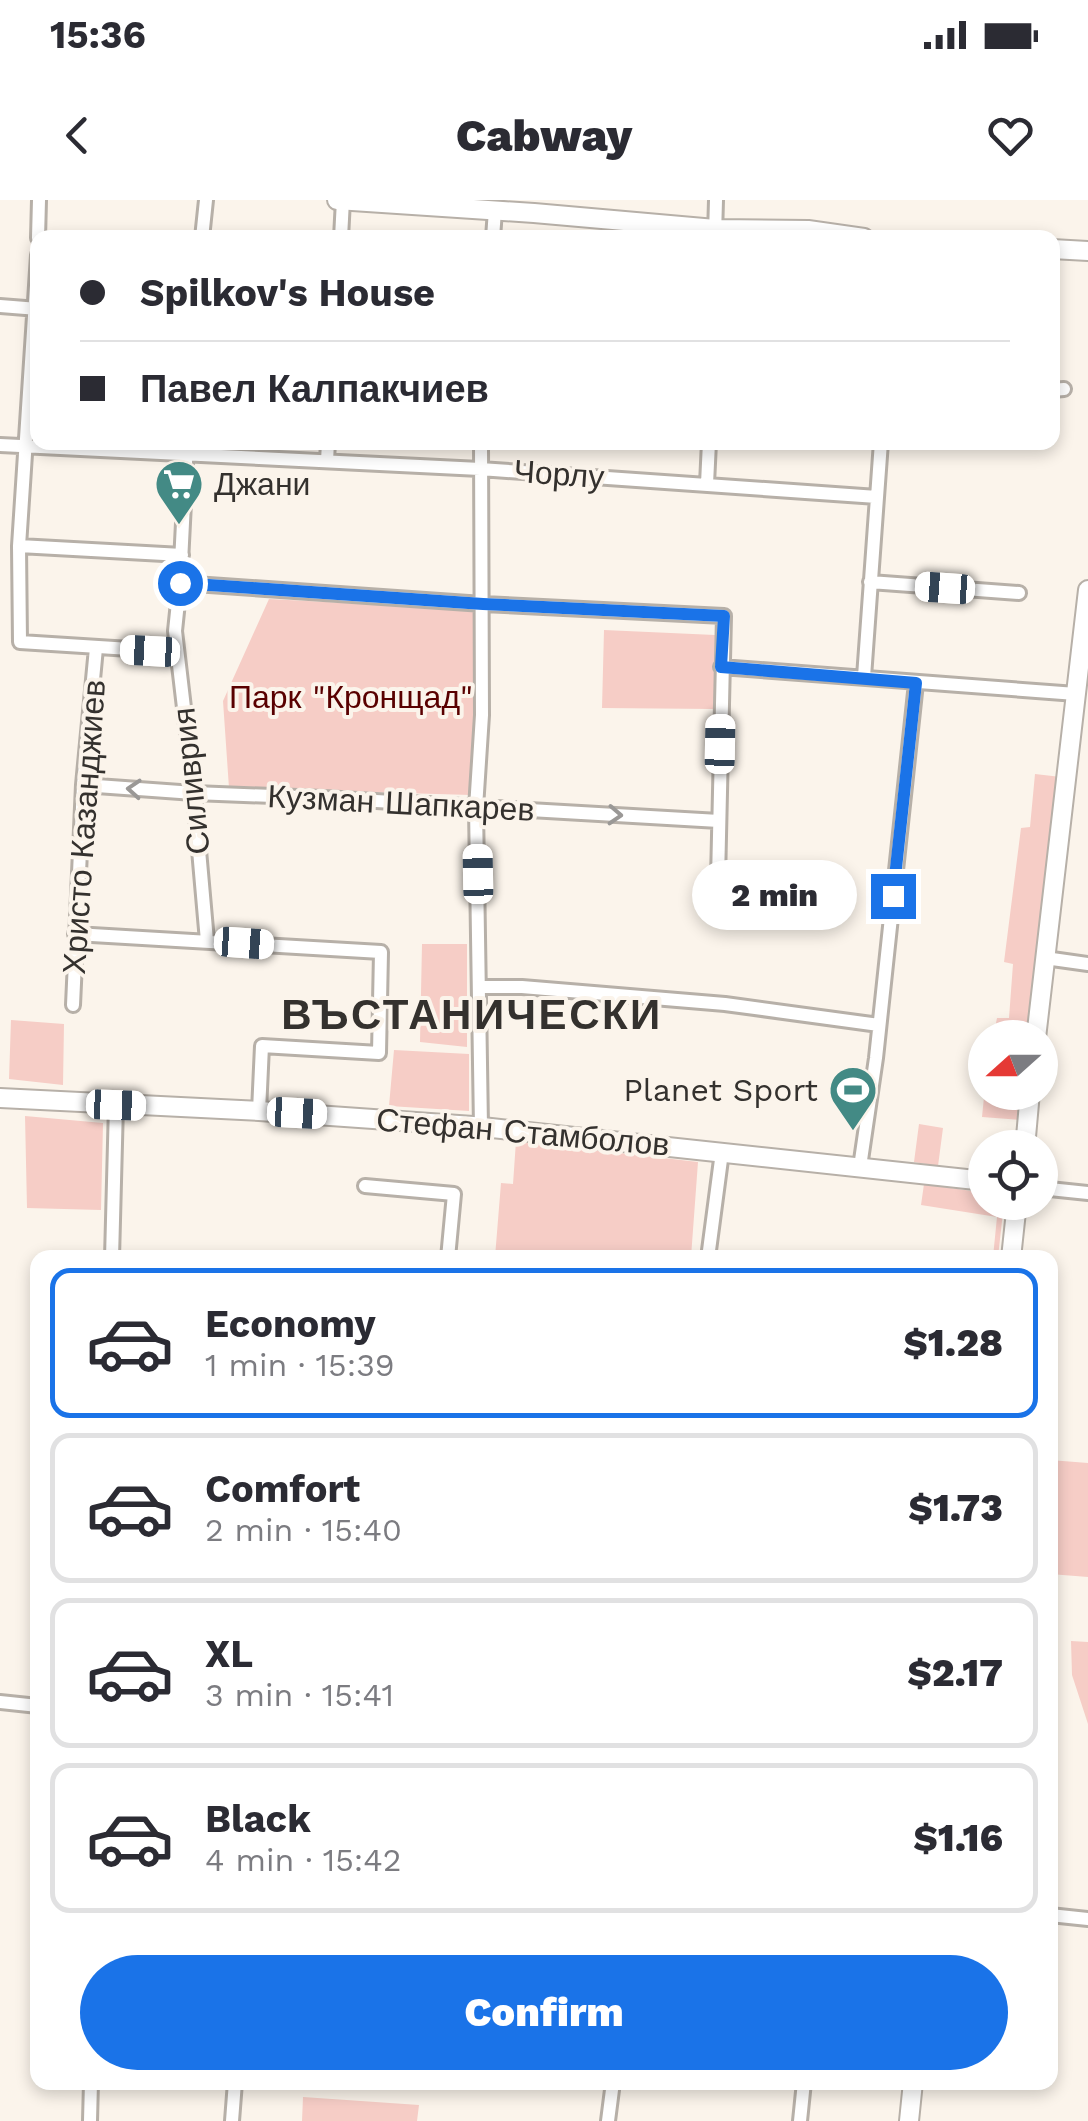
<!DOCTYPE html>
<html lang="en">
<head>
<meta charset="utf-8">
<style>
  body { margin:0; font-family:"Work Sans",sans-serif; background:#f7f7f7; color:#2b2b33; height:100vh; display:flex; flex-direction:column; font-size:38px; white-space:nowrap }
  * { box-sizing:border-box; margin:0 }
  p { font-size:32px; color:#7c7c81 }
  .icon { flex:none; width:55px; height:55px; fill:none; stroke:currentColor; stroke-width:2; stroke-linecap:round; stroke-linejoin:round }
  .map { position:relative; flex:1; overflow:hidden }
  .side { position:absolute; left:30px; top:1050px; width:1028px; height:840px; display:flex; flex-direction:column; background:#fff; border-radius:20px; box-shadow:0 5px 15px #0003 }
  .side>* { flex:none }
  .top-card { position:absolute; left:30px; top:30px; width:1030px; height:220px; border-radius:20px; box-shadow:0 5px 15px #0003; display:grid; align-content:center; height:220px; padding:0 50px; background:#fff }
  .needle { width:65px; rotate:249deg }
  .tools { position:absolute; left:968px; top:820px; display:grid; gap:20px }
  .tools a { display:grid; place-items:center; width:90px; height:90px; border-radius:50%; background:#fff; box-shadow:0 5px 15px #0003; font-size:50px }
  .end { position:absolute; width:45px; height:45px; margin:-22px; border:12px solid #1a73e8; background:#fff; box-shadow:0 0 0 5px #fff }
  .from { border-radius:50% }
  .bubble { position:absolute; height:70px; border-radius:35px; background:#fff; box-shadow:0 5px 15px #0003; font-size:32px; font-weight:800; line-height:70px; text-align:center }
  .car { position:absolute; width:30px; height:60px; margin:-30px -15px; border-radius:12px; box-shadow:0 0 8px 2px #0007; background:linear-gradient(#fff 24%,#345 0 40%,#fff 0 76%,#345 0 86%,#fff 0) }
  .top-card b { display:flex; align-items:center; gap:35px; height:95px; font-size:38px }
  .top-card b+b { border-top:2px solid #e1e1e2 }
  .top-card i { width:25px; height:25px; background:#2b2b33 }
  ul { padding:18px 0 0; list-style:none }
  li { display:flex; align-items:center; gap:30px; height:150px; margin:0 20px 15px; padding:0 30px; border:5px solid #e1e1e2; border-radius:20px }
  li div { flex:1 }
  li b { display:block; font-size:38px }
  li em { font-style:normal; font-weight:800 }
  li.on { border-color:#1a73e8 }
  li>.icon { width:90px; height:90px; stroke-width:1.5 }
  .button { display:flex; gap:20px; margin-top:auto; padding:20px 50px }
  .button a { flex:1; height:115px; border-radius:60px; background:#1a73e8; color:#fff; font-size:40px; font-weight:800; line-height:115px; text-align:center }
  .status { display:flex; justify-content:space-between; align-items:center; height:70px; padding:0 50px; background:#fff; direction:ltr }
  .status svg { height:28px; fill:currentColor }
  header { display:flex; justify-content:space-between; align-items:center; height:130px; padding:0 50px; background:#fff; font-size:45px; font-weight:800 }
  .map>svg:first-child { display:block }
  .green { fill:#f6cdc6 }
  .lines { fill:none; stroke-linecap:round; stroke-linejoin:round }
  .street-casing { stroke:#b7b0a8; stroke-width:18 }
  .secondary-casing { stroke:#b7b0a8; stroke-width:22 }
  .street { stroke:#fff; stroke-width:12 }
  .secondary { stroke:#fff; stroke-width:18 }
  .oneway { stroke:#9a9896 }
  .route { stroke:#1a73e8; stroke-width:12 }
  .labels { text-anchor:middle; dominant-baseline:central; stroke-width:8; stroke-linejoin:round; paint-order:stroke }
  .street-label { font-size:32px; fill:#34312e; stroke:#fbf4eb }
  .poi-label { font-size:32px; fill:#34312e; stroke:#fbf4eb; text-anchor:start }
  .park-label { font-size:32px; fill:#590000; stroke:#fbf4eb }
  .district-label { font-size:42px; font-weight:bold; letter-spacing:2.5px; fill:#34312e; stroke:#fbf4eb }
</style>
</head>
<body>
<div class="status"><b>15:36</b><svg viewBox="0 0 49 12"><path d="M0 12V9h3v3zM5 12V6h3v6zM10 12V3h3v9zM15 12V0h3v12zM26 1h20v11H26zM47 4h2v5h-2z"/></svg></div>
<header><svg class="icon" aria-label="back" viewBox="0 0 24 24"><path d="M15 5l-7 7 7 7"/></svg>Cabway<svg class="icon" aria-label="heart" viewBox="0 0 24 24"><path d="M12 20l-8-8c-3-5 5-10 8-4 3-6 11-1 8 4z"/></svg></header>
<div class="map">
<svg width="1088" height="1921" viewBox="0 0 1088 1921">
  <rect width="100%" height="100%" fill="#fbf4eb"/>
  <path class="green" d="M269,399L478,410L471,595L229,588L223,501Z
    M604,430L715,435L714,509L602,508Z
    M1035,574L1061,577L1030,837L993,838L997,818H1009L1013,764L1004,762L1021,628L1030,627Z
    M422,744H467V847L420,842Z
    M11,820L64,824L63,885L9,879Z
    M394,850L469,854V911L389,906Z
    M985,887V892L1023,893L1020,920L982,917Z
    M25,916L103,923L101,1010L27,1008Z
    M919,924L943,928L938,966L914,962Z
    M516,941L698,962L691,1057H495L501,983L513,984Z
    M924,984L985,993V1002L1004,1003L998,1057H993L997,1017L921,1005Z
    M1050,1260L1088,1263V1377L1050,1374Z
    M1071,1441L1088,1442V1524L1072,1475Z
    M303,1897L419,1905L417,1921H302Z"/>
  <g class="lines">
    <g class="street-casing">
      <path id="street" d="M715,35L716,0
        M38,38L39,0
        M202,38L206,0
        M341,38L343,0
        M493,38L495,10
        M38,55L19,346L20,442L177,452
        M0,106L38,109
        M1052,190L1064,189
        M187,242L180,383L175,431L194,593L207,741
        M481,242L482,515L476,608L481,927
        M0,245L480,269L877,297
        M327,261L328,242
        M707,284L709,242
        M19,346L182,355
        M870,382L1019,393
        M180,383L483,404L724,416L718,680
        M721,467L1076,494
        M864,477L881,242
        M83,585L194,593L324,598L719,621
        M75,734L381,752L379,853L262,846L259,911
        M1045,758L1088,764
        M480,787H522L725,804L879,825
        M73,805L83,585L96,448
        M860,967L876,858L916,483
        M365,986L454,994L448,1058
        M1040,988L1088,993
        M112,1058L116,905
        M708,1058L722,952
        M0,1502L38,1506
        M1050,1715L1088,1719
        M90,1921L91,1882
        M232,1921L235,1882
        M608,1921L613,1882
        M800,1921L804,1882"/>
    </g>
    <g class="secondary-casing">
      <path id="secondary" d="M337,0L534,13L715,29L808,30L864,38
        M1052,49L1088,51
        M1036,838L1088,390
        M0,898L259,911L473,926L985,981
        M1025,948L1030,892
        M1011,1058L1017,1002
        M909,1921L913,1882"/>
    </g>
    <use href="#street" class="street"/>
    <use href="#secondary" class="secondary"/>
  </g>
  <defs><path id="oneway-chevron" d="M-2-3.5L2.5 0L-2 3.5" fill="none" stroke-width="1.6" stroke-linecap="round" stroke-linejoin="round" transform="scale(2.5)"/></defs>
  <g class="oneway">
    <use href="#oneway-chevron" transform="translate(134 589) rotate(-176)"/>
    <use href="#oneway-chevron" transform="translate(615 615) rotate(3)"/>
  </g>
  <g class="lines">
    <path class="route" d="M180,383L483,404L724,416L721,467L916,483L893,696"/>
  </g>
  <defs>
    <g id="supermarket-pin" transform="scale(2.5)"><path d="M0 17L-7.5 6A9.5 9.5 0 1 1 7.5 6Z" fill="#438a85" stroke="#fbf4eb"/><path d="M-6-5.5h2.5l.6 2H6L4.5 2H-2.5L-4.4-4H-6ZM-1.5 3.2a1.3 1.3 0 1 0 .1 0ZM3 3.2a1.3 1.3 0 1 0 .1 0Z" fill="#fff"/></g>
    <g id="stadium-pin" transform="scale(2.5)"><path d="M0 17L-7.5 6A9.5 9.5 0 1 1 7.5 6Z" fill="#438a85" stroke="#fbf4eb"/><path d="M0-5a6.5 5 0 1 0 0 10a6.5 5 0 1 0 0-10ZM-3.5-1.8h7v3.6h-7Z" fill="#fff"/></g>
  </defs>
  <g fill-rule="evenodd">
    <use href="#supermarket-pin" x="179" y="284"/>
    <use href="#stadium-pin" x="853" y="890"/>
  </g>
  <g class="labels">
    <g class="street-label">
      <text transform="translate(559 274) rotate(4)">Чорлу</text>
      <text transform="translate(191 581) rotate(-96)">Силиврия</text>
      <text transform="translate(401 603) rotate(3)">Кузман Шапкарев</text>
      <text transform="translate(84 627) rotate(-86)">Христо Казанджиев</text>
      <text transform="translate(523 932) rotate(5)">Стефан Стамболов</text>
    </g>
    <g class="poi-label">
      <text x="214" y="284">Джани</text>
      <text x="818" y="890" text-anchor="end">Planet Sport</text>
    </g>
    <g class="park-label">
      <text x="351" y="497">Парк "Кронщад"</text>
    </g>
    <g class="district-label">
      <text x="472" y="814">ВЪСТАНИЧЕСКИ</text>
    </g>
  </g>
</svg>
<div class="tools">
<a><svg class="needle" viewBox="-14 -14 28 28"><path d="M0-13l5 13h-10z" fill="#e53935"/><path d="M0 13l5-13h-10z" fill="#7c7c81"/></svg></a>
<a><svg class="icon" aria-label="locate" viewBox="0 0 24 24"><circle cx="12" cy="12" r="6"/><path d="M12 2v4M12 18v4M2 12h4M18 12h4"/></svg></a>
</div>
<i class="end from" style="left:180px;top:383px"></i>
<i class="end" style="left:893px;top:696px"></i>
<div class="bubble" style="left:692px;top:660px;width:165px">2 min</div>
<i class="car" style="left:945px;top:388px;rotate:274deg"></i>
<i class="car" style="left:150px;top:451px;rotate:273deg"></i>
<i class="car" style="left:720px;top:544px;rotate:1deg"></i>
<i class="car" style="left:478px;top:674px;rotate:359deg"></i>
<i class="car" style="left:244px;top:743px;rotate:94deg"></i>
<i class="car" style="left:116px;top:905px;rotate:92deg"></i>
<i class="car" style="left:297px;top:913px;rotate:93deg"></i>
<div class="top-card">
<b><i class="from"></i>Spilkov's House</b>
<b><i></i>Павел Калпакчиев</b>
</div>
<section class="side">
<ul>
<li class="on"><svg class="icon" aria-label="car" viewBox="0 0 24 24"><path d="M5 17H2v-5l4-1 3-4h7l3 4 3 1v5h-3M9 17h6M6 11h13"/><circle cx="7" cy="17" r="2"/><circle cx="17" cy="17" r="2"/></svg><div><b>Economy</b><p>1 min · 15:39</p></div><em>$1.28</em></li>
<li><svg class="icon" aria-label="car" viewBox="0 0 24 24"><path d="M5 17H2v-5l4-1 3-4h7l3 4 3 1v5h-3M9 17h6M6 11h13"/><circle cx="7" cy="17" r="2"/><circle cx="17" cy="17" r="2"/></svg><div><b>Comfort</b><p>2 min · 15:40</p></div><em>$1.73</em></li>
<li><svg class="icon" aria-label="car" viewBox="0 0 24 24"><path d="M5 17H2v-5l4-1 3-4h7l3 4 3 1v5h-3M9 17h6M6 11h13"/><circle cx="7" cy="17" r="2"/><circle cx="17" cy="17" r="2"/></svg><div><b>XL</b><p>3 min · 15:41</p></div><em>$2.17</em></li>
<li><svg class="icon" aria-label="car" viewBox="0 0 24 24"><path d="M5 17H2v-5l4-1 3-4h7l3 4 3 1v5h-3M9 17h6M6 11h13"/><circle cx="7" cy="17" r="2"/><circle cx="17" cy="17" r="2"/></svg><div><b>Black</b><p>4 min · 15:42</p></div><em>$1.16</em></li>
</ul>
<div class="button"><a>Confirm</a></div>
</section>
</div>
</body>
</html>
